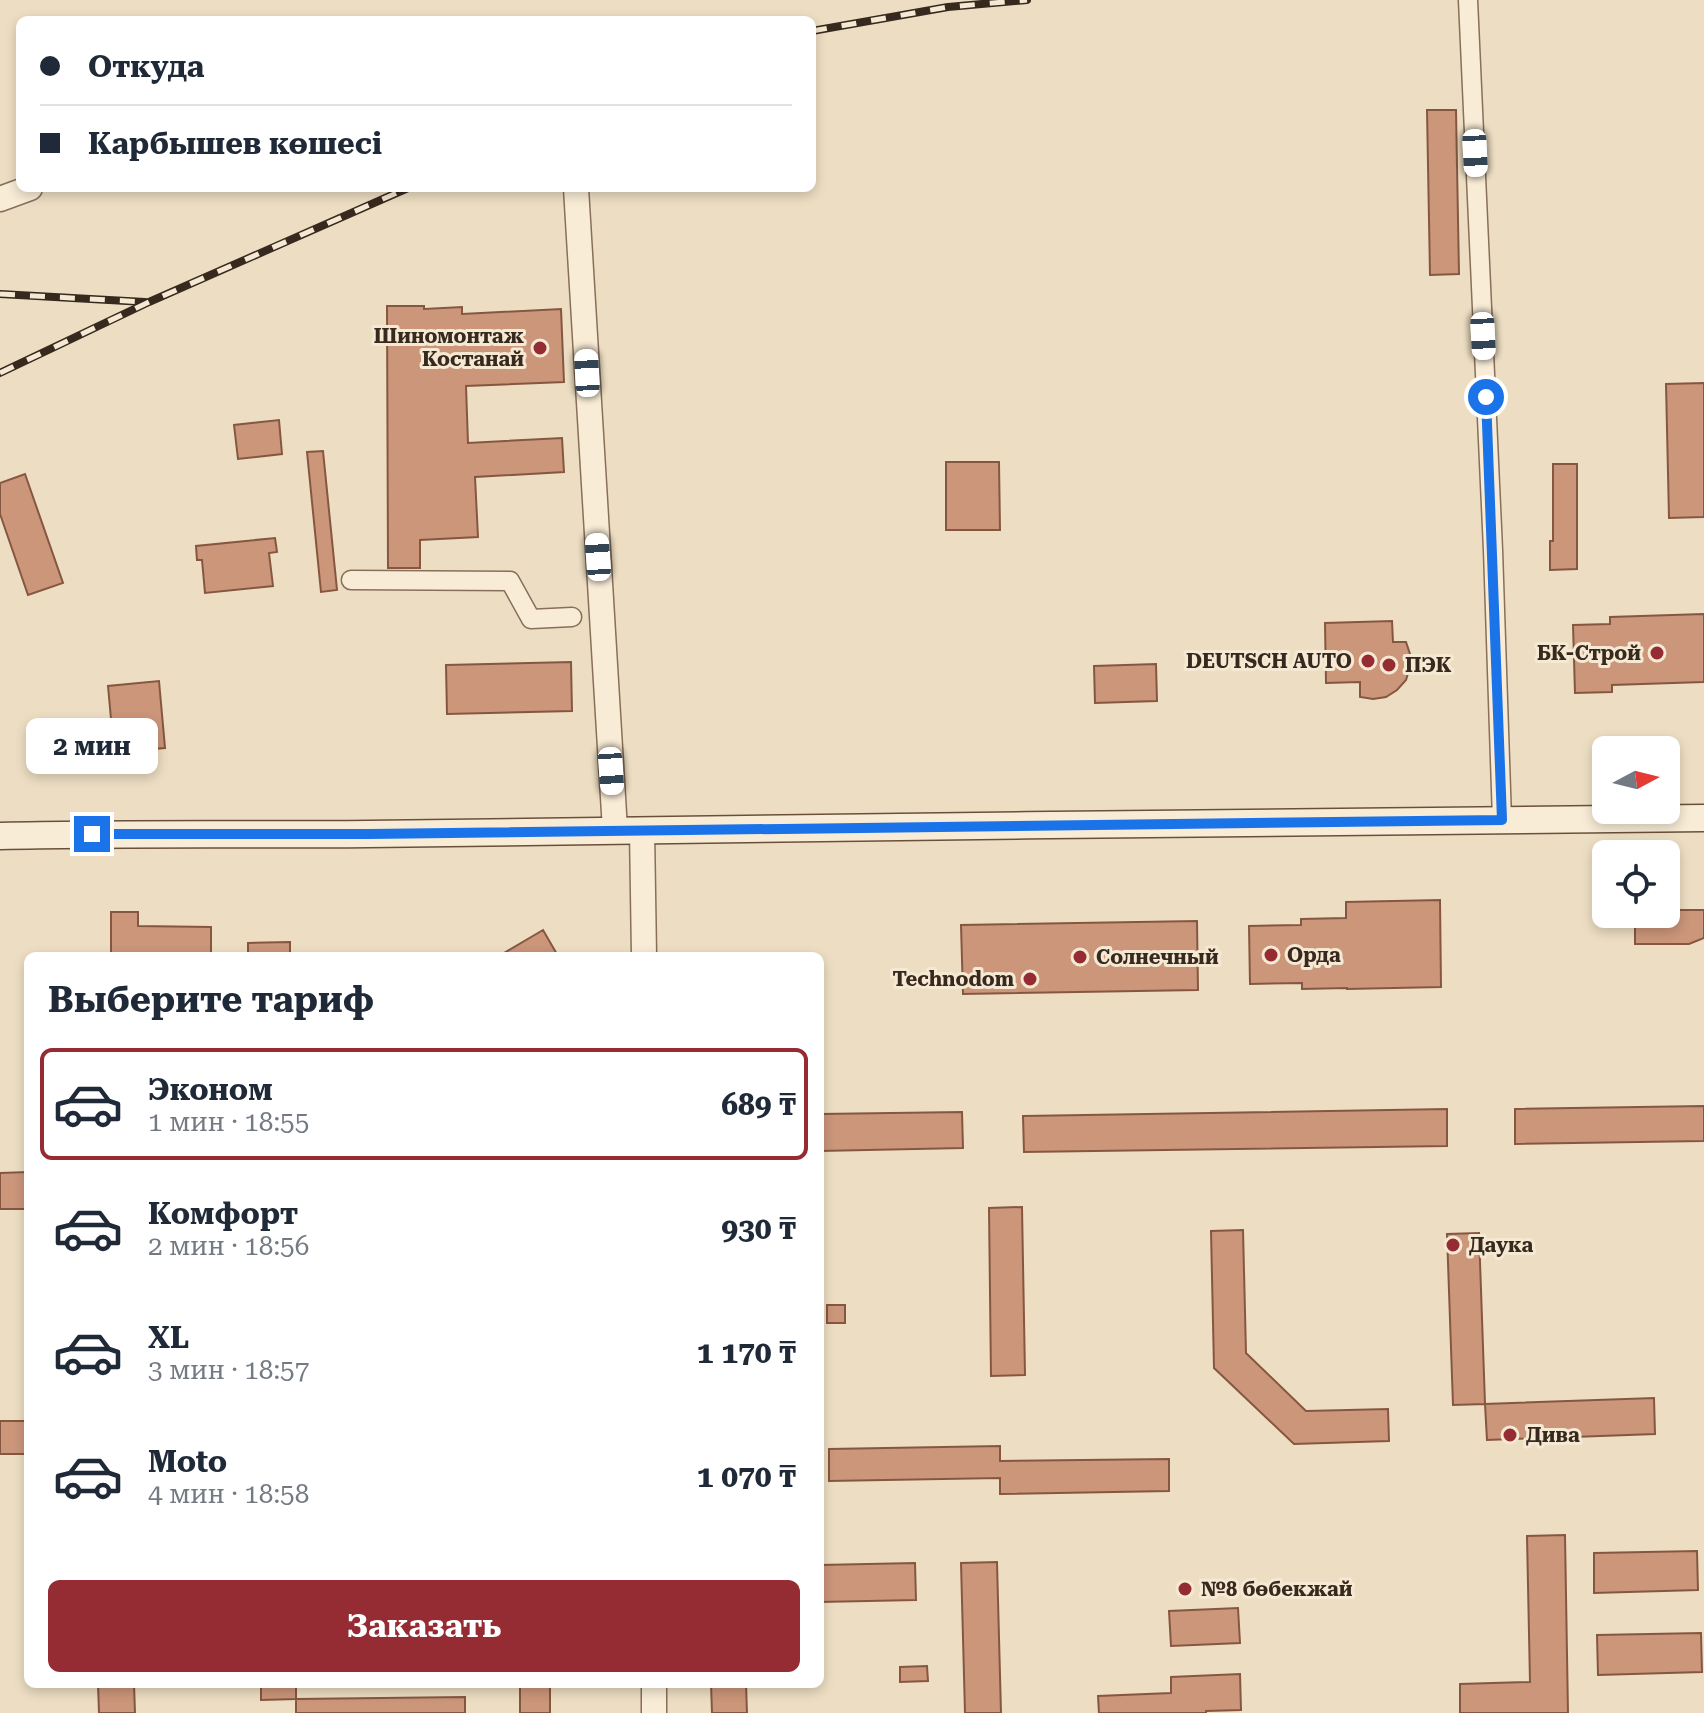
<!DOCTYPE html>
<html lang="ru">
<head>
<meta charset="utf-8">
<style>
  body { margin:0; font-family:"Roboto Serif",serif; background:#f6f6f7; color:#1f2937; height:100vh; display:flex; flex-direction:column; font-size:30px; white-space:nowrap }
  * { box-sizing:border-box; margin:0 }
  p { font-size:26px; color:#747a83 }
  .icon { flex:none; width:44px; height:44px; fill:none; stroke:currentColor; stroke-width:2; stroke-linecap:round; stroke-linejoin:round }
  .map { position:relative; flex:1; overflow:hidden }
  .panel { position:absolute; left:24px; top:952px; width:800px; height:736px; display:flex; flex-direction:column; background:#fff; border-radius:12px; box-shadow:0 4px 12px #0003 }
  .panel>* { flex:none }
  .hud { position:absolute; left:16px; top:16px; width:800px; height:176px; border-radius:12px; box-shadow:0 4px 12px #0003; display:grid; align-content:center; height:176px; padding:0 24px; background:#fff }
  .needle { width:52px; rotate:83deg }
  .tools { position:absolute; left:1592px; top:736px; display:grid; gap:16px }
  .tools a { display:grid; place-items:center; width:88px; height:88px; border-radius:12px; background:#fff; box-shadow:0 4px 12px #0003; font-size:40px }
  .end { position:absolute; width:36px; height:36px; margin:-18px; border:10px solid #1a73e8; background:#fff; box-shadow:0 0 0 4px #fff }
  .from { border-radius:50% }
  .bubble { position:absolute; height:56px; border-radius:12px; background:#fff; box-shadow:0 4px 12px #0003; font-size:26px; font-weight:700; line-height:56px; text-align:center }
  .car { position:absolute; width:24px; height:48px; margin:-24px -12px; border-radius:10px; box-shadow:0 0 6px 2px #0007; background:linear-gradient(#fff 24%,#345 0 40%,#fff 0 76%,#345 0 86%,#fff 0) }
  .hud b { display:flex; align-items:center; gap:28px; height:76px; font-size:30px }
  .hud b+b { border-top:2px solid #e0e1e3 }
  .hud i { width:20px; height:20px; background:#1f2937 }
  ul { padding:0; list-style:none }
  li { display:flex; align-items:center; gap:24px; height:112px; margin:0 16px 12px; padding:0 8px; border:4px solid transparent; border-radius:12px }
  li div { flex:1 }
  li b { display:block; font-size:30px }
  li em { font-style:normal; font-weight:700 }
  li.current { border-color:#952b33 }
  li>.icon { width:72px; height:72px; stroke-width:1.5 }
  h2 { padding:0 24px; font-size:36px; line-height:96px }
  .cta { display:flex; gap:16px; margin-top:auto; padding:16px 24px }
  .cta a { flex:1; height:92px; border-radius:12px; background:#952b33; color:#fff; font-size:32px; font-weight:700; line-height:92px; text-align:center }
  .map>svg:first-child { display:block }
  .building { fill:#cb967a; stroke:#865740; stroke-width:2 }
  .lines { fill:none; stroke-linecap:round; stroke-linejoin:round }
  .minor-casing { stroke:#876f5a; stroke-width:21 }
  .tertiary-casing { stroke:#876f5a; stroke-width:27 }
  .secondary-casing { stroke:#69503d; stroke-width:29 }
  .minor { stroke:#f8ecd6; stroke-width:18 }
  .tertiary { stroke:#f8ecd6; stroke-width:24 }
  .secondary { stroke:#f8ecd6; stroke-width:26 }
  .rail-casing { stroke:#38291e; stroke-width:8 }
  .rail { stroke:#f5e9d3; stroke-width:5; stroke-dasharray:15; stroke-linecap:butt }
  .route { stroke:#1a73e8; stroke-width:10 }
  .poi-dot { fill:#952b33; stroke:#f5e9d3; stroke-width:3 }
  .labels { text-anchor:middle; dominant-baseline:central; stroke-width:6; stroke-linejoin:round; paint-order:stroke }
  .poi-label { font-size:20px; font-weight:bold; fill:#38291e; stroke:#f5e9d3; text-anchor:start }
</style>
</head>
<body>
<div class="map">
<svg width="1704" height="1713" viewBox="0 0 1704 1713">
  <rect width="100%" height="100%" fill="#eddec3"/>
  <path class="building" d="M1427,110H1456L1459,274L1430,275Z
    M387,306H424V309L462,307V314L561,309L564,382L466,386L468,443L562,438L564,472L475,477L478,537L420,540V568H388Z
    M1704,383V517L1669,518L1666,384Z
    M279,420L282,454L238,459L234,425Z
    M323,451L337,590L321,592L307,452Z
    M946,462H999L1000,530H946Z
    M1553,464H1577V569L1550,570V541H1553Z
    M25,474L63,583L28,595L0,514V483Z
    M275,538L277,552L269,553L273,586L205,593L202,560H197L196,546Z
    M1704,614V682L1612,685V692L1575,693L1573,625L1610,624V617Z
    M1392,621L1393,642H1406L1410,654V667L1406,680L1397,690L1386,697L1373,699L1360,697V682L1326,683L1325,623Z
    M571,662L572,711L447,714L446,665Z
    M1156,664L1157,701L1095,703L1094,666Z
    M159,681L165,748L114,752L108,686Z
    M1440,900L1441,987L1347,989V988L1302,989V983L1250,984L1249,926L1301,925V919L1346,918V902Z
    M1666,910H1704V938L1689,944H1635V914H1666Z
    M111,912H138V926L211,927V956H111Z
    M1197,921L1198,990L963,994L961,925Z
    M543,930L558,956H499Z
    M290,942V956H248V943Z
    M1704,1106V1141L1515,1144V1109Z
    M1447,1109V1146L1024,1152L1023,1116Z
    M962,1112L963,1148L820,1151V1114Z
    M28,1172V1209H0V1173Z
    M1022,1207L1025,1375L991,1376L989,1208Z
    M1243,1230L1246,1353L1306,1411L1388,1409L1389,1441L1294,1444L1214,1368L1211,1231Z
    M1479,1233L1485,1404L1453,1405L1447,1234Z
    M827,1305H845V1323H827Z
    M1654,1398L1655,1434L1487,1440L1485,1404Z
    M0,1421H28V1454H0Z
    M1000,1446V1461L1169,1459V1491L1000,1494V1478L829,1481V1449Z
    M1565,1535L1568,1713H1460V1684L1530,1682L1527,1536Z
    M1697,1551L1698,1590L1594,1593V1553Z
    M997,1562L1001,1713H965L961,1563Z
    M915,1563L916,1600L820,1602V1565Z
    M1238,1608L1240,1643L1171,1646L1169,1611Z
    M1701,1633L1702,1672L1598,1675L1597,1635Z
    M927,1666L928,1681L900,1682V1667Z
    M1240,1674L1241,1710L1206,1711V1713H1099L1098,1696L1171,1693V1677Z
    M98,1684H134L135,1713H99Z
    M261,1684H296V1699L261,1700Z
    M520,1684H550V1713H520Z
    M711,1684H746L747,1713H712Z
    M465,1697V1713H296V1699Z"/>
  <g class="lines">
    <g class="minor-casing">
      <path id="minor" d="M1468,0L1493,550L1502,820
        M351,580L510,581L531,619L572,617"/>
    </g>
    <g class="tertiary-casing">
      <path id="tertiary" d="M576,188L615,830
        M0,199L30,188
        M642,830L644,956
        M654,1684V1713"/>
    </g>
    <g class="secondary-casing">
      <path id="secondary" d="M0,836C123,833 245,835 368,834C813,829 1259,821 1704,818"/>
    </g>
    <use href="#minor" class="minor"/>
    <use href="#tertiary" class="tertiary"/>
    <use href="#secondary" class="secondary"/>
    <g class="rail-casing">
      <path id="rail" d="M812,31L948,7L1027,0
        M0,294L145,302
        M0,373L149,302L408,188"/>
    </g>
    <use href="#rail" class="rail"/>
  </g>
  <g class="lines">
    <path class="route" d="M92,834H369L1502,820L1486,397"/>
  </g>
  <g class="poi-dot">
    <circle cx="540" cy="348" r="8"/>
    <circle cx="1657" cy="653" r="8"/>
    <circle cx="1368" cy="661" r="8"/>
    <circle cx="1389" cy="665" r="8"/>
    <circle cx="1271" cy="955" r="8"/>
    <circle cx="1080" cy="957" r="8"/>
    <circle cx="1030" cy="979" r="8"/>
    <circle cx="1453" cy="1245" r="8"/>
    <circle cx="1510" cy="1435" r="8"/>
    <circle cx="1185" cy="1589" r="8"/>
  </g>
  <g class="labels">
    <g class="poi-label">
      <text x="524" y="336" text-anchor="end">Шиномонтаж<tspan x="524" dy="23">Костанай</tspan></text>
      <text x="1641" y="653" text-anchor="end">БК-Строй</text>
      <text x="1352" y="661" text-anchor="end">DEUTSCH AUTO</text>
      <text x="1405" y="665">ПЭК</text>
      <text x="1287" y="955">Орда</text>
      <text x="1096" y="957">Солнечный</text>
      <text x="1014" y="979" text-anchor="end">Technodom</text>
      <text x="1469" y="1245">Даука</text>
      <text x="1526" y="1435">Дива</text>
      <text x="1201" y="1589">№8 бөбекжай</text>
    </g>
  </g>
</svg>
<div class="tools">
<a><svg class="needle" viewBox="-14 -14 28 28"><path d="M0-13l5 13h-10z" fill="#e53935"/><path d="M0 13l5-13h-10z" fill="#747a83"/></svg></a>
<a><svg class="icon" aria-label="locate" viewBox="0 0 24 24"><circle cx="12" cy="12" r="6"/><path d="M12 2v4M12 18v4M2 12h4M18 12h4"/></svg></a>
</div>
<i class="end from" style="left:1486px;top:397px"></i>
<i class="end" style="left:92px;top:834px"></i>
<div class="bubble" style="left:26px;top:718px;width:132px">2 мин</div>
<i class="car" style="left:1475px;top:153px;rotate:177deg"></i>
<i class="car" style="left:1483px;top:336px;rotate:177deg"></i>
<i class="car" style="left:587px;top:373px;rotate:357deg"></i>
<i class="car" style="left:598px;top:557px;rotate:356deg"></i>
<i class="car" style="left:611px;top:771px;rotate:176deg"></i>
<div class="hud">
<b><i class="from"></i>Откуда</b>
<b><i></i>Карбышев көшесі</b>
</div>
<section class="panel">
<h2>Выберите тариф</h2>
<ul>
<li class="current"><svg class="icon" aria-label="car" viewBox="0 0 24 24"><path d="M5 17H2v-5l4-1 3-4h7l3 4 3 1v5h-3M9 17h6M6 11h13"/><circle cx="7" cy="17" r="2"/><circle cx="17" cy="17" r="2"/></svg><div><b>Эконом</b><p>1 мин · 18:55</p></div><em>689 ₸</em></li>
<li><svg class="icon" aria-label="car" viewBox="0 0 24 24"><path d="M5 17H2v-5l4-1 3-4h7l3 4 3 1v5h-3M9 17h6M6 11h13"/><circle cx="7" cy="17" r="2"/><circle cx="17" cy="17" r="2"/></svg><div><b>Комфорт</b><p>2 мин · 18:56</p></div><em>930 ₸</em></li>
<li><svg class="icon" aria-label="car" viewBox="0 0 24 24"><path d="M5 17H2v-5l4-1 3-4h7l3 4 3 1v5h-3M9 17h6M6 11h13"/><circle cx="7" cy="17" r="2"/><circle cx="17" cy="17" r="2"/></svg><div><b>XL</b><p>3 мин · 18:57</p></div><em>1 170 ₸</em></li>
<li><svg class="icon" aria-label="car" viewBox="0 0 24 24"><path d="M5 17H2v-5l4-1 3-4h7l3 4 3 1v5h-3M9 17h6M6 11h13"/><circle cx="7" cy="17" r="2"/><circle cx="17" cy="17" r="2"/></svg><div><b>Moto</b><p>4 мин · 18:58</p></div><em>1 070 ₸</em></li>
</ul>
<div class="cta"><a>Заказать</a></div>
</section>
</div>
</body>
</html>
